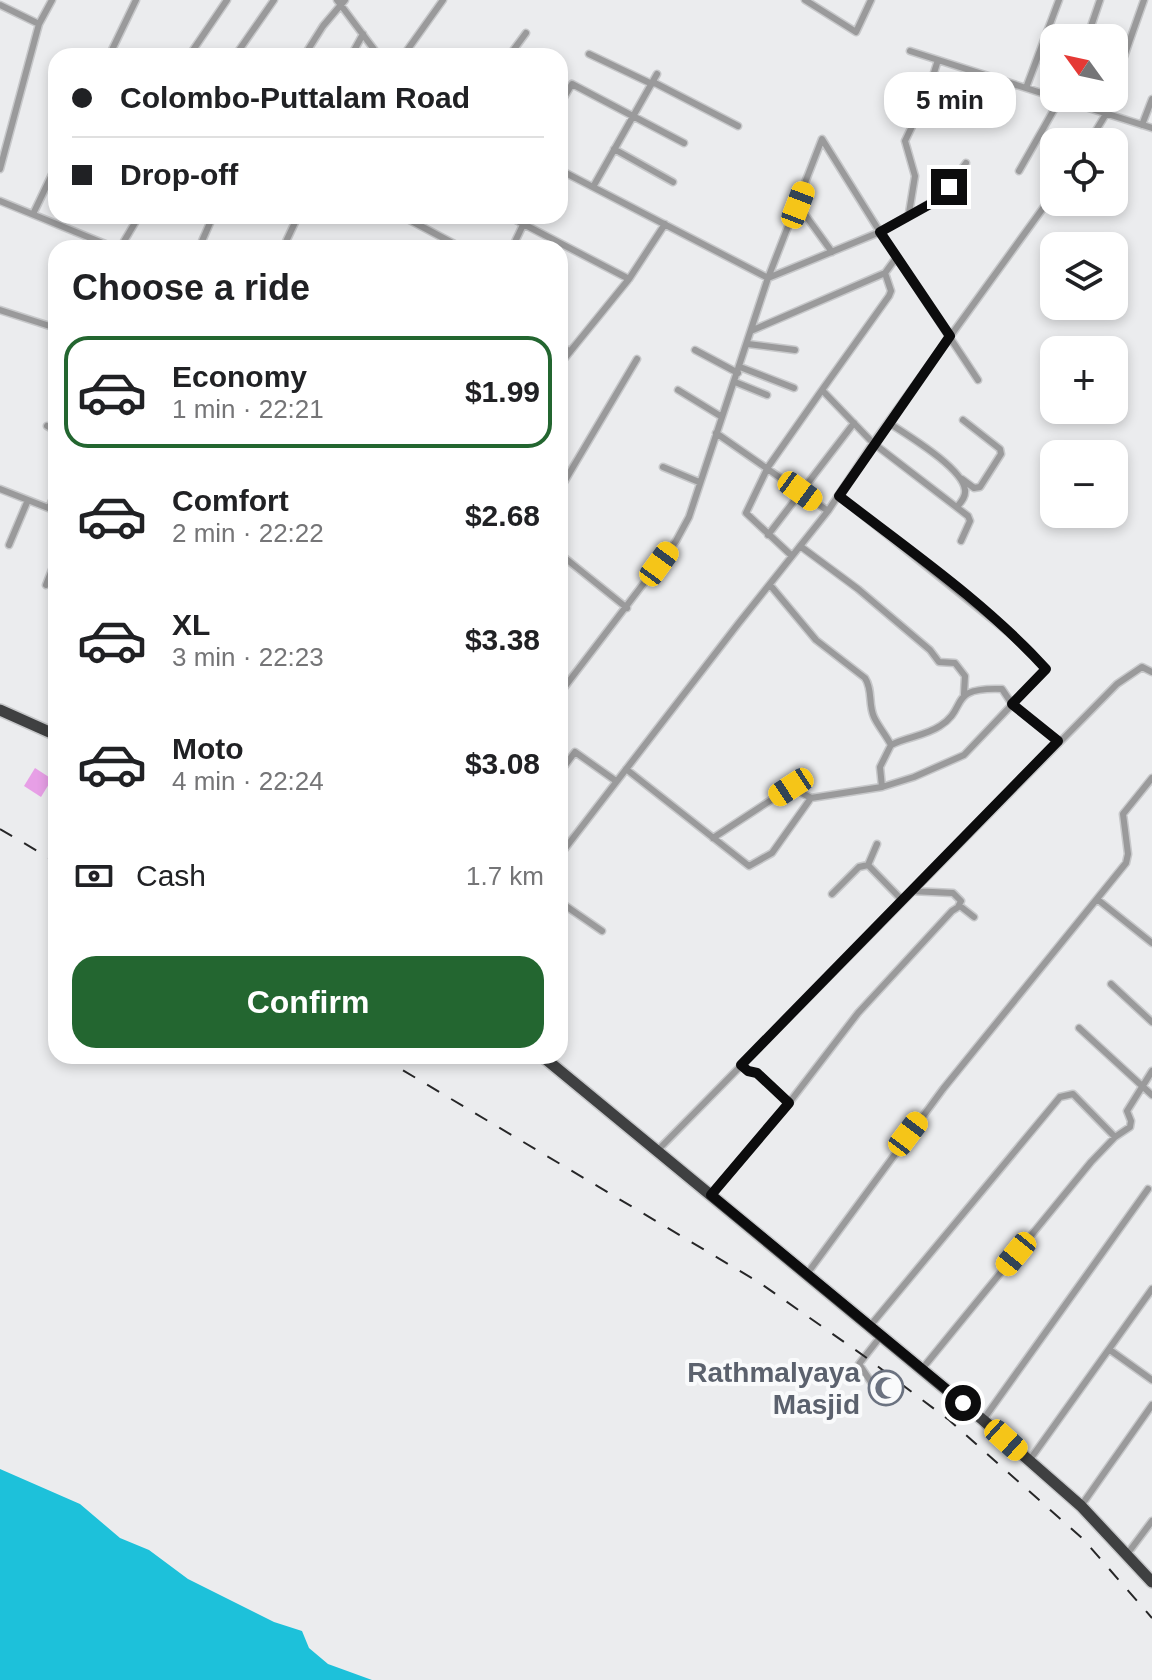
<!DOCTYPE html>
<html lang="en">
<head>
<meta charset="utf-8">
<style>
  body { margin:0; font-family:Helvetica,sans-serif; background:#f6f6f6; color:#202124; height:100vh; display:flex; flex-direction:column; font-size:30px; white-space:nowrap }
  * { box-sizing:border-box; margin:0 }
  p { font-size:26px; color:#757577 }
  .icon { flex:none; width:44px; height:44px; fill:none; stroke:currentColor; stroke-width:2; stroke-linecap:round; stroke-linejoin:round }
  .map { position:relative; flex:1; overflow:hidden }
  .sheet { position:absolute; left:48px; top:240px; width:520px; height:824px; display:flex; flex-direction:column; background:#fff; border-radius:24px; box-shadow:0 4px 12px #0003 }
  .sheet>* { flex:none }
  .top-card { position:absolute; left:48px; top:48px; width:520px; height:176px; border-radius:24px; box-shadow:0 4px 12px #0003; display:grid; align-content:center; height:176px; padding:0 24px; background:#fff }
  .needle { width:52px; rotate:303deg }
  .controls { position:absolute; left:1040px; top:24px; display:grid; gap:16px }
  .controls a { display:grid; place-items:center; width:88px; height:88px; border-radius:16px; background:#fff; box-shadow:0 4px 12px #0003; font-size:40px }
  .end { position:absolute; width:36px; height:36px; margin:-18px; border:10px solid #0c0c0d; background:#fff; box-shadow:0 0 0 4px #fff }
  .from { border-radius:50% }
  .bubble { position:absolute; height:56px; border-radius:24px; background:#fff; box-shadow:0 4px 12px #0003; font-size:26px; font-weight:700; line-height:56px; text-align:center }
  .car { position:absolute; width:24px; height:48px; margin:-24px -12px; border-radius:10px; box-shadow:0 0 6px 2px #0007; background:linear-gradient(#f5c518 24%,#345 0 40%,#f5c518 0 76%,#345 0 86%,#f5c518 0) }
  .top-card b { display:flex; align-items:center; gap:28px; height:76px; font-size:30px }
  .top-card b+b { border-top:2px solid #e0e0e0 }
  .top-card i { width:20px; height:20px; background:#202124 }
  ul { padding:0; list-style:none }
  li { display:flex; align-items:center; gap:24px; height:112px; margin:0 16px 12px; padding:0 8px; border:4px solid transparent; border-radius:24px }
  li div { flex:1 }
  li b { display:block; font-size:30px }
  li em { font-style:normal; font-weight:700 }
  li.selected { border-color:#236630 }
  li>.icon { width:72px; height:72px; stroke-width:1.5 }
  h2 { padding:0 24px; font-size:36px; line-height:96px }
  .pay { display:flex; align-items:center; gap:20px; height:88px; padding:0 24px; font-size:30px }
  .pay p { margin-inline-start:auto }
  .cta { display:flex; gap:16px; margin-top:auto; padding:16px 24px }
  .cta a { flex:1; height:92px; border-radius:24px; background:#236630; color:#fff; font-size:32px; font-weight:700; line-height:92px; text-align:center }
  .map>svg:first-child { display:block }
  .water { fill:#1dc1da }
  .building { fill:#e79fe6 }
  .lines { fill:none; stroke-linecap:round; stroke-linejoin:round }
  .street-casing { stroke:#c7c8ca; stroke-width:9 }
  .highway-casing { stroke:#c7c8ca; stroke-width:14 }
  .street { stroke:#9a9a9b; stroke-width:6 }
  .highway { stroke:#3f4041; stroke-width:11 }
  .rail { stroke:#262627; stroke-width:2; stroke-dasharray:14 14; stroke-linecap:butt }
  .route { stroke:#0c0c0d; stroke-width:10 }
  .labels { text-anchor:middle; dominant-baseline:central; stroke-width:8; stroke-linejoin:round; paint-order:stroke }
  .worship-label { font-size:28px; font-weight:bold; fill:#5b616d; stroke:#f9fafb; text-anchor:end }
</style>
</head>
<body>
<div class="map">
<svg width="1152" height="1680" viewBox="0 0 1152 1680">
  <rect width="100%" height="100%" fill="#ebecee"/>
  <path class="water" d="M0,1469L80,1504L120,1538L149,1550L188,1579L274,1622L302,1631L309,1648L328,1664L372,1680H0Z"/>
  <path class="building" d="M35,768L52,779L41,797L24,786Z"/>
  <g class="lines">
    <g class="street-casing">
      <path id="street" d="M337,0L379,56
        M805,0L856,32L871,0
        M0,5L39,24L52,0
        M1087,38L1100,0
        M910,51L1054,97
        M589,54L652,84
        M109,56L136,0
        M189,56L227,0
        M235,56L274,0
        M304,56L323,26L345,0
        M351,56L363,34
        M403,56L443,0
        M509,56L526,33
        M653,82L738,126
        M1114,85L1144,0
        M1026,88L1059,0
        M1057,98L1152,128
        M560,104L572,84L684,143
        M1104,113L1109,98
        M1142,125L1152,99
        M1089,142L1106,114
        M614,149L673,182
        M0,169L39,24
        M560,170L768,278L689,517L676,541L560,693
        M1019,171L1060,99
        M593,187L657,74
        M0,201L115,248
        M798,205L832,252
        M34,212L56,166
        M909,213L915,176L905,141L927,95L938,60
        M402,216L462,248
        M508,216L629,279
        M120,248L139,216
        M199,248L213,216
        M283,248L298,216
        M512,248L523,225
        M768,278L822,139L880,232L941,197L966,163
        M768,278L880,232L978,380
        M0,310L56,328
        M753,330L885,273
        M748,344L795,350
        M560,345L570,352
        M695,350L738,373
        M560,364L629,279L665,224
        M740,367L794,388
        M735,382L767,395
        M678,390L722,417
        M822,390L889,296L891,291L885,273L896,258
        M889,423C907,435 963,468 965,490C966,497 961,502 957,507
        M47,426L56,431
        M716,433L828,511
        M663,467L699,482
        M962,479L974,488L980,487L1001,454L1000,449L963,420
        M0,489L56,511
        M560,489L637,359
        M49,508L56,491
        M768,535L854,423
        M9,545L28,500
        M800,546L858,589L930,650L939,662L955,663L965,676L964,694
        M560,554L627,608
        M792,556L746,513L768,467L822,390L873,443L968,516L970,521L961,541
        M46,585L56,559
        M770,585L816,640L865,678C873,690 868,704 874,717C878,726 886,735 891,745
        M626,769L749,866L772,853L811,798L791,787L713,838
        M560,772L575,752L616,781
        M882,787L880,767L891,745C906,737 925,736 940,726C969,708 946,687 1002,689L1012,704L1058,741
        M811,798L882,787L914,777L964,755L1046,669L1024,645L839,496
        M560,855L738,624L828,511L873,443L1054,193
        M868,865L902,900
        M911,891L953,893L961,901L958,907
        M832,894L859,867L868,865L877,844
        M1097,899L1152,943
        M560,902L602,931
        M1111,984L1152,1022
        M1079,1028L1152,1095
        M741,1065L748,1071L757,1073L789,1103
        M657,1151L1117,684L1142,667L1152,672
        M711,1195L789,1103L858,1013L952,911L960,906L974,917
        M807,1274L943,1089L1126,863L1128,854L1123,814L1152,778
        M870,1326L1060,1097L1073,1094L1115,1137
        M881,1336L859,1364L871,1382L881,1389
        M1110,1350L1152,1380
        M922,1369L1091,1162L1115,1137L1130,1127L1131,1121L1127,1111L1152,1071
        M983,1420L1148,1189
        M1029,1461L1152,1289
        M1081,1506L1152,1405
        M1128,1553L1152,1521"/>
    </g>
    <g class="highway-casing">
      <path id="highway" d="M0,710L56,735
        M542,1056L983,1420L1081,1506L1152,1582"/>
    </g>
    <use href="#street" class="street"/>
    <use href="#highway" class="highway"/>
    <path class="rail" d="M0,829L56,862
      M379,1056L760,1283L864,1356L949,1420L1083,1539L1152,1618"/>
  </g>
  <g class="lines">
    <path class="route" d="M949,187L934,202L880,232L950,336L839,496C909,550 986,603 1046,669L1012,704L1058,741L741,1065L748,1071L757,1073L789,1103L711,1195L963,1403"/>
  </g>
  <defs>
    <g id="mosque-ring" transform="scale(1.8)"><circle r="9.5" fill="#f9fafb" stroke="#6b7280" stroke-width="1.5"/><path d="M3.5-4.9A6 6 0 1 0 3.5 4.9A5 5 0 1 1 3.5-4.9Z" fill="#6b7280"/></g>
  </defs>
  <g fill-rule="evenodd">
    <use href="#mosque-ring" x="886" y="1388"/>
  </g>
  <g class="labels">
    <g class="worship-label">
      <text x="860" y="1372">Rathmalyaya<tspan x="860" dy="32">Masjid</tspan></text>
    </g>
  </g>
</svg>
<div class="controls">
<a><svg class="needle" viewBox="-14 -14 28 28"><path d="M0-13l5 13h-10z" fill="#e53935"/><path d="M0 13l5-13h-10z" fill="#757577"/></svg></a>
<a><svg class="icon" aria-label="locate" viewBox="0 0 24 24"><circle cx="12" cy="12" r="6"/><path d="M12 2v4M12 18v4M2 12h4M18 12h4"/></svg></a>
<a><svg class="icon" aria-label="layers" viewBox="0 0 24 24"><path d="M12 4l9 5-9 5-9-5zM3 14l9 5 9-5"/></svg></a>
<a>+</a>
<a>−</a>
</div>
<i class="end from" style="left:963px;top:1403px"></i>
<i class="end" style="left:949px;top:187px"></i>
<div class="bubble" style="left:884px;top:72px;width:132px">5 min</div>
<i class="car" style="left:798px;top:205px;rotate:21deg"></i>
<i class="car" style="left:800px;top:491px;rotate:126deg"></i>
<i class="car" style="left:659px;top:564px;rotate:36deg"></i>
<i class="car" style="left:791px;top:787px;rotate:237deg"></i>
<i class="car" style="left:908px;top:1134px;rotate:37deg"></i>
<i class="car" style="left:1016px;top:1254px;rotate:219deg"></i>
<i class="car" style="left:1006px;top:1440px;rotate:132deg"></i>
<div class="top-card">
<b><i class="from"></i>Colombo-Puttalam Road</b>
<b><i></i>Drop-off</b>
</div>
<section class="sheet">
<h2>Choose a ride</h2>
<ul>
<li class="selected"><svg class="icon" aria-label="car" viewBox="0 0 24 24"><path d="M5 17H2v-5l4-1 3-4h7l3 4 3 1v5h-3M9 17h6M6 11h13"/><circle cx="7" cy="17" r="2"/><circle cx="17" cy="17" r="2"/></svg><div><b>Economy</b><p>1 min · 22:21</p></div><em>$1.99</em></li>
<li><svg class="icon" aria-label="car" viewBox="0 0 24 24"><path d="M5 17H2v-5l4-1 3-4h7l3 4 3 1v5h-3M9 17h6M6 11h13"/><circle cx="7" cy="17" r="2"/><circle cx="17" cy="17" r="2"/></svg><div><b>Comfort</b><p>2 min · 22:22</p></div><em>$2.68</em></li>
<li><svg class="icon" aria-label="car" viewBox="0 0 24 24"><path d="M5 17H2v-5l4-1 3-4h7l3 4 3 1v5h-3M9 17h6M6 11h13"/><circle cx="7" cy="17" r="2"/><circle cx="17" cy="17" r="2"/></svg><div><b>XL</b><p>3 min · 22:23</p></div><em>$3.38</em></li>
<li><svg class="icon" aria-label="car" viewBox="0 0 24 24"><path d="M5 17H2v-5l4-1 3-4h7l3 4 3 1v5h-3M9 17h6M6 11h13"/><circle cx="7" cy="17" r="2"/><circle cx="17" cy="17" r="2"/></svg><div><b>Moto</b><p>4 min · 22:24</p></div><em>$3.08</em></li>
</ul>
<div class="pay"><svg class="icon" aria-label="cash" viewBox="0 0 24 24"><path d="M3 7h18v10H3z"/><circle cx="12" cy="12" r="2"/></svg>Cash<p>1.7 km</p></div>
<div class="cta"><a>Confirm</a></div>
</section>
</div>
</body>
</html>
